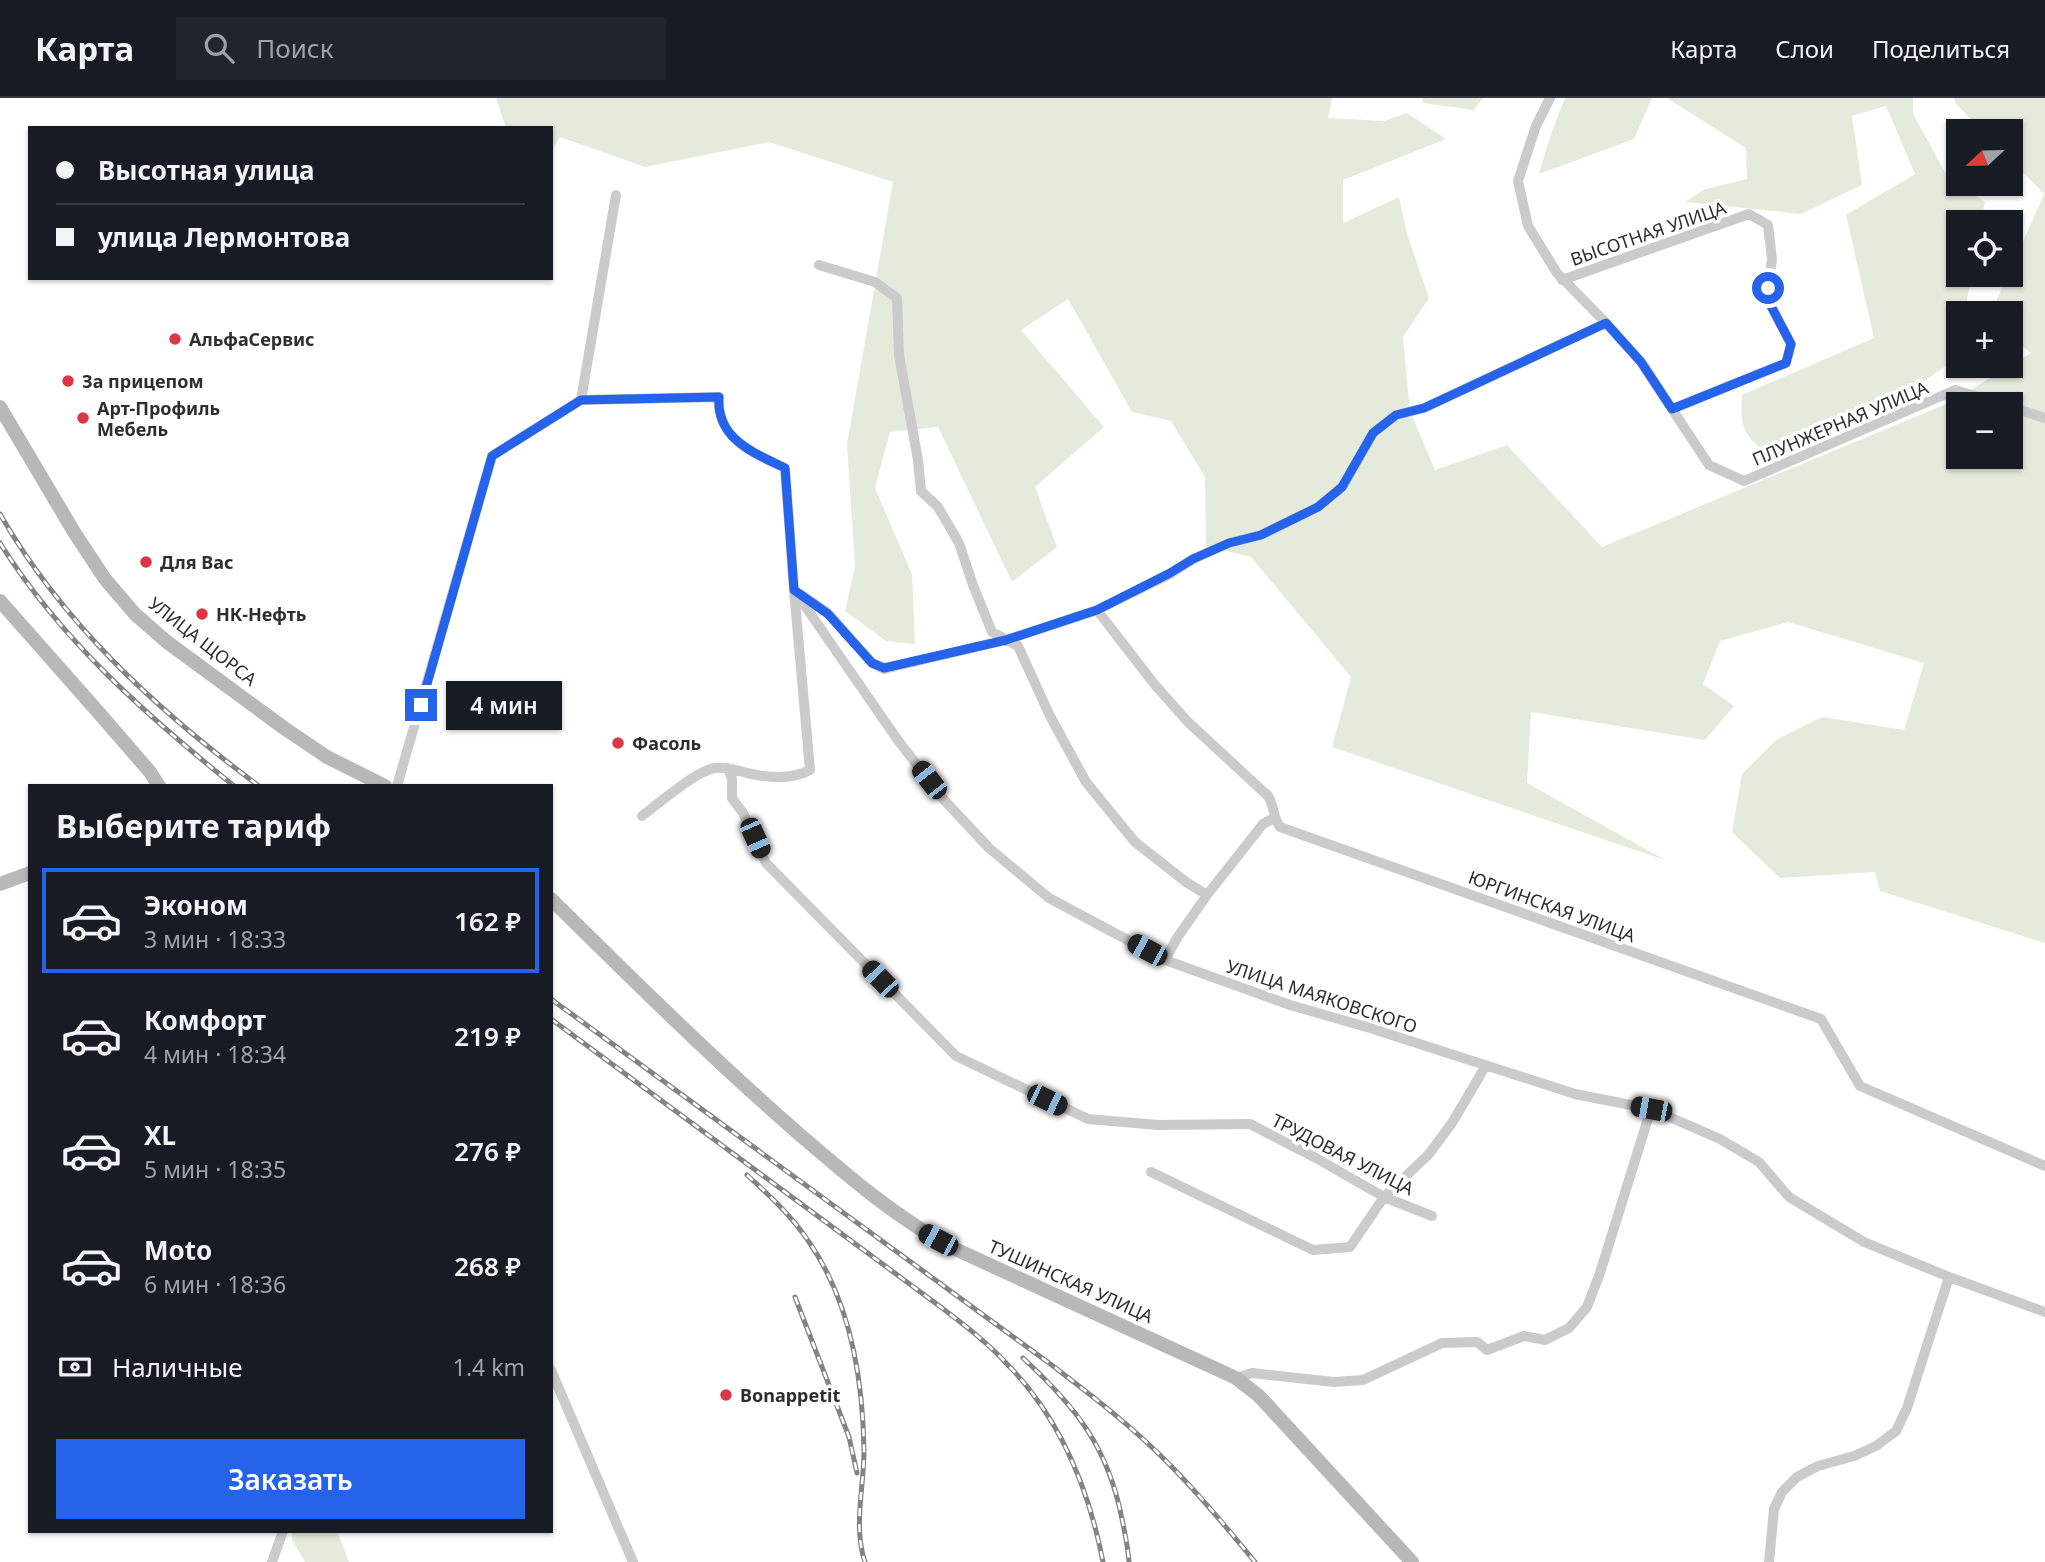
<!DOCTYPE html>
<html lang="ru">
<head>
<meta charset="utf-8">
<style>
  body { margin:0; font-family:"Noto Sans",sans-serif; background:#20242c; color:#f1f3f6; height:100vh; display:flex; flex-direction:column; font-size:26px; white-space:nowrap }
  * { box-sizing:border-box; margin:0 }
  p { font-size:23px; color:#9ea1a6 }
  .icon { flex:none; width:38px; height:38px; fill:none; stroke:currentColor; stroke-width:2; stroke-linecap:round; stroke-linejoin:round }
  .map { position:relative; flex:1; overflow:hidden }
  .panel { position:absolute; left:28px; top:686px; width:525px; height:749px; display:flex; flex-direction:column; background:#171b24; border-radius:0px; box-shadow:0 2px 5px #0004 }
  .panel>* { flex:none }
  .hud { position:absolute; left:28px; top:28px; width:525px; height:154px; border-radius:0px; box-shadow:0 2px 5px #0004; display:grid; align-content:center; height:154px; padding:0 28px; background:#171b24 }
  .needle { width:46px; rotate:248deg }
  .buttons { position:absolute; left:1946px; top:21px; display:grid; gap:14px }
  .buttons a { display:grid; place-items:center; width:77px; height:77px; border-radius:0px; background:#171b24; box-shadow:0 2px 5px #0004; font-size:35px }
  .end { position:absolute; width:32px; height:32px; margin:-16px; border:9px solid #2563eb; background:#fff; box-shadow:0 0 0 4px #fff }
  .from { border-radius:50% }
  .bubble { position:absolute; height:49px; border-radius:0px; background:#171b24; box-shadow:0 2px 5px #0004; font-size:23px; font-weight:600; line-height:49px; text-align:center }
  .car { position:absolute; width:21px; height:42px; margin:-21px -10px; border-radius:9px; box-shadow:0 0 5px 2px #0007; background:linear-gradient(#222 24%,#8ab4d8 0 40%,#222 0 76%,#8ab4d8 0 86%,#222 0) }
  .hud b { display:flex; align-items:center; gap:24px; height:66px; font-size:26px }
  .hud b+b { border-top:2px solid #363941 }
  .hud i { width:18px; height:18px; background:#f1f3f6 }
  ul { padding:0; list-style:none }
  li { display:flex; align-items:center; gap:21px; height:105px; margin:0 14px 10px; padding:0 14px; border:4px solid transparent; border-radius:0px }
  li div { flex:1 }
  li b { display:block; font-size:26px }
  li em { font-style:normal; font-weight:600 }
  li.selected { border-color:#2563eb }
  li>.icon { width:63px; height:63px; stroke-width:1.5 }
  h2 { padding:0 28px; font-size:32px; line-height:84px }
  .pay { display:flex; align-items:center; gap:18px; height:77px; padding:0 28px; font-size:26px }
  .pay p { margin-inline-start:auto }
  .action { display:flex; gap:14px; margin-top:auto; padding:14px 28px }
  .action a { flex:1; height:80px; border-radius:0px; background:#2563eb; color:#fff; font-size:28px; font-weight:600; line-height:80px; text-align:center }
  header { display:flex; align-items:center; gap:42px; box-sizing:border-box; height:98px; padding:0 35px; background:#171b24; border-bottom:2px solid #363941 }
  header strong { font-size:33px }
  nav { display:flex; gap:38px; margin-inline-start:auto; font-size:24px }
  .search { width:490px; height:63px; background:#20242c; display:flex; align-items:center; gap:18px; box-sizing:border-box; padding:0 24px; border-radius:0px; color:#9ea1a6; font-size:26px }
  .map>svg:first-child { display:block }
  .green { fill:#e4ebdc; fill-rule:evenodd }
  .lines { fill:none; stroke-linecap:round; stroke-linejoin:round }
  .street { stroke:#cbcbcb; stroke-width:10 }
  .secondary { stroke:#b8b8b8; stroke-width:14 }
  .rail-casing { stroke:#838383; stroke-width:5 }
  .rail { stroke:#fff; stroke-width:2.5; stroke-dasharray:8; stroke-linecap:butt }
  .route { stroke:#2563eb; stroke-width:9 }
  .poi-dot { fill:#de3647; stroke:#fff; stroke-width:2.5 }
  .labels { text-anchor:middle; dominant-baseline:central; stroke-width:7; stroke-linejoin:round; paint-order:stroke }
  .street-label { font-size:18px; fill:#2e2e2e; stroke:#fff }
  .poi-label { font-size:18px; font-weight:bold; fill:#2e2e2e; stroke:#fff; text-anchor:start }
</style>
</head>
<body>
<header>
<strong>Карта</strong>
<div class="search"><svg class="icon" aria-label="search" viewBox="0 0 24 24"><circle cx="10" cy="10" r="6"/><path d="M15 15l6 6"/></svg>Поиск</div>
<nav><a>Карта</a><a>Слои</a><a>Поделиться</a></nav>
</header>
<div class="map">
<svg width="2045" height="1464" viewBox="0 0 2045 1464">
  <rect width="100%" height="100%" fill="#fff"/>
  <path class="green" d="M496,0H1332L1328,20L1384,23L1407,15L1446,41L1343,82V125L1399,99L1407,136L1429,200L1403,239L1410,313L1435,372L1507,347L1602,449L1951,304L2031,255L2011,239V215H1991L2008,177H2011V171L2044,96L2011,62V33H1982L1955,5L1954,0H2045V845L1880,793L1875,774L1780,780L1732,734L1742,676L1776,642L1822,619L1904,632L1924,565L1788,524L1720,543L1703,586L1734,608L1705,642L1531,614L1527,685L1665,762L1332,649L1351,579L1251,459L1206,448L1205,379L1171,323L1132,314L1068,201L1021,232L1104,329L1035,389L1057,449L1012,484L938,329L890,334L875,390L912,476L915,546L886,543L845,513L855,469L847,346L893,84L769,44L645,69L560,39L551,54V30H506ZM1958,306H2011V359H1958Z
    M1422,0H1483L1474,12L1423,5Z
    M1565,0H1652L1634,41L1539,76L1550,39Z
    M1667,0H1913V16L1946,76L1985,104L1981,124H1958V177H1971L1965,215H1958V259L1904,298L1766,354C1742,337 1740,326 1742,297L1874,240L1846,117L1915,76L1886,8L1852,18L1862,87L1801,116L1685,104L1705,91L1747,81L1746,50Z
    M292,1433H337L349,1464H305L292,1442Z"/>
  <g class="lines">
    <path class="street" d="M1550,0L1536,28L1518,83L1528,128L1557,175L1606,225L1641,264L1709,367L1744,383L1955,292L2001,306
      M819,167L875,184L897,200L899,257L918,362L921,393L938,409L959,445L973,487L992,534L1018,548L1050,618L1086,684L1135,744L1186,784L1207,797L1177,840L1165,862
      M1562,182L1749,116L1768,127L1772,161L1768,190L1771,208L1791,246L1786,265L1672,311
      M581,302L719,299C716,341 754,355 785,370L794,492L810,672C795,680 774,680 757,677C743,675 729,668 714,670C695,674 659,705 642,718
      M2011,309L2045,320
      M794,492L897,641L944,702L989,750L1049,800L1165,862L1290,907L1370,930L1575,996L1651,1011L1720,1041L1759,1064L1789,1099L1864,1144L1949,1179L2045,1214
      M801,497L828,515L872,565L884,571L1006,542L1097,512L1170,476L1193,461L1229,445L1261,437L1318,409L1342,389L1373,335L1396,317L1424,310L1606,225
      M1097,512L1155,587L1188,624L1268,698C1275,709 1272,718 1280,729L1821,921L1860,988L2045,1068
      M728,670L732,681V700L743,715L766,765L956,958L1088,1021L1158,1027L1250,1026L1316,1060L1384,1099L1432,1118
      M397,688L492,358L581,302L616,97
      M1207,797L1263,726L1274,720
      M1151,1074L1313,1152L1350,1149L1384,1099L1429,1056L1452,1025L1485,969
      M551,1272L633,1464
      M1236,1280L1252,1275L1334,1284L1363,1282L1442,1245L1477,1244L1487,1252L1524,1238L1545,1242L1569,1230L1587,1209L1600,1175L1651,1011
      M272,1464L283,1433
      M1769,1464L1774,1411L1782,1394L1797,1379L1818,1368L1854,1358L1876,1348L1896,1333L1907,1310L1949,1179"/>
    <path class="secondary" d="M0,309L74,434L105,481L135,516L167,544L284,630L327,659L385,688
      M0,503L99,615L150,674L159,688
      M0,786L30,775
      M551,801C632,881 713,961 799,1036C848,1078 896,1120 953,1150L1236,1280L1259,1298L1412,1464"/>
    <g class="rail-casing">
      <path id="rail" d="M0,416C63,526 158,613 259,688
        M0,445C61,542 145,616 234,688
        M551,901L1049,1265C1091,1297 1133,1329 1169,1366C1200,1397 1228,1431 1255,1464
        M551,921L938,1207C963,1226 987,1244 1008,1267C1060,1320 1089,1392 1103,1464
        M747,1077C770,1098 792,1118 809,1144C850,1203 863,1282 864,1353C864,1389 853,1429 865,1464
        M795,1199L849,1339L857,1375
        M1023,1260C1076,1309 1108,1349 1122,1421C1125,1435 1128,1450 1129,1464"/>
    </g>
    <use href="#rail" class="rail"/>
  </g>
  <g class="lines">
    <path class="route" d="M421,607L492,358L581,302L719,299C716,341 754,355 785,370L794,492L828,516L872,565L884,570L1006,542L1097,512L1170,475L1193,461L1229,445L1261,437L1318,409L1342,389L1373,335L1396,317L1424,310L1606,225L1641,264L1672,311L1786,265L1791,246L1771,208L1768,190"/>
  </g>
  <g class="poi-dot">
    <circle cx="175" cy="241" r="7"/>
    <circle cx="68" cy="283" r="7"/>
    <circle cx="83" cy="320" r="7"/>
    <circle cx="146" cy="464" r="7"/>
    <circle cx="202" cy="516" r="7"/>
    <circle cx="618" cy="645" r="7"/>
    <circle cx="726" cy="1297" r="7"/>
  </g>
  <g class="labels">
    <g class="street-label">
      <text transform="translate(1648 135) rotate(-19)">ВЫСОТНАЯ УЛИЦА</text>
      <text transform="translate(1840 325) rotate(-23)">ПЛУНЖЕРНАЯ УЛИЦА</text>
      <text transform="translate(203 543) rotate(38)">УЛИЦА ЩОРСА</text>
      <text transform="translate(1552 808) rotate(20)">ЮРГИНСКАЯ УЛИЦА</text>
      <text transform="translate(1322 898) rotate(18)">УЛИЦА МАЯКОВСКОГО</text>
      <text transform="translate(1343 1056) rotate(27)">ТРУДОВАЯ УЛИЦА</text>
      <text transform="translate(1071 1183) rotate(24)">ТУШИНСКАЯ УЛИЦА</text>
    </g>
    <g class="poi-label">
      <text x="189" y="241">АльфаСервис</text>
      <text x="82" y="283">За прицепом</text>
      <text x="97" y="310">Арт-Профиль<tspan x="97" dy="21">Мебель</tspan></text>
      <text x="160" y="464">Для Вас</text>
      <text x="216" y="516">НК-Нефть</text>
      <text x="632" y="645">Фасоль</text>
      <text x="740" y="1297">Bonappetit</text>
    </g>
  </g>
</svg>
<div class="buttons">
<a><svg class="needle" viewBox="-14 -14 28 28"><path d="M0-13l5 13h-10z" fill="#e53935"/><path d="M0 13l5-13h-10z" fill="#9ea1a6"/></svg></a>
<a><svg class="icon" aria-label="locate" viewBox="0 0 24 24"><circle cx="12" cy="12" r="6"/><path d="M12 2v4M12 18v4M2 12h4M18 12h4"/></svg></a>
<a>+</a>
<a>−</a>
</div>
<i class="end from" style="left:1768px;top:190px"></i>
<i class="end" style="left:421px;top:607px"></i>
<div class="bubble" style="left:446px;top:583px;width:116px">4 мин</div>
<i class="car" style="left:929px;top:682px;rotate:322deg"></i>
<i class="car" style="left:755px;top:740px;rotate:156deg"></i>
<i class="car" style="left:1147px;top:852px;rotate:298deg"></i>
<i class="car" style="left:880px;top:881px;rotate:316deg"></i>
<i class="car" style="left:1047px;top:1002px;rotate:116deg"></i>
<i class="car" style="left:1651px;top:1011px;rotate:281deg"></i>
<i class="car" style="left:938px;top:1142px;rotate:298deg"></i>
<div class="hud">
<b><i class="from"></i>Высотная улица</b>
<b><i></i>улица Лермонтова</b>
</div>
<section class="panel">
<h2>Выберите тариф</h2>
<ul>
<li class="selected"><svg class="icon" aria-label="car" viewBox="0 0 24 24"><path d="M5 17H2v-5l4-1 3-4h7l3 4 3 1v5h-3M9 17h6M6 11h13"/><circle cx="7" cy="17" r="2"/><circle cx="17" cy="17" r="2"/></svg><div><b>Эконом</b><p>3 мин · 18:33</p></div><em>162 ₽</em></li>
<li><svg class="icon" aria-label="car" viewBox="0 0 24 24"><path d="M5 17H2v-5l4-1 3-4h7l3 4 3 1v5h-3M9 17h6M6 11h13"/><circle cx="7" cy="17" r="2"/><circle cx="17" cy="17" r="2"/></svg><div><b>Комфорт</b><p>4 мин · 18:34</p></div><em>219 ₽</em></li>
<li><svg class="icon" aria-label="car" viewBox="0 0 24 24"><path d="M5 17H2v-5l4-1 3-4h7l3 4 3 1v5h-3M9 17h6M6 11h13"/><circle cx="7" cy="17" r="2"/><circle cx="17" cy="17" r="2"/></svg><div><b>XL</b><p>5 мин · 18:35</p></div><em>276 ₽</em></li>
<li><svg class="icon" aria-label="car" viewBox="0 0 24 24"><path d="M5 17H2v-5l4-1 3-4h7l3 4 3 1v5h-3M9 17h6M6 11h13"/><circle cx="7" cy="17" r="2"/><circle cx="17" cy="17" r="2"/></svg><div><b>Moto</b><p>6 мин · 18:36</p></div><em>268 ₽</em></li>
</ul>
<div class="pay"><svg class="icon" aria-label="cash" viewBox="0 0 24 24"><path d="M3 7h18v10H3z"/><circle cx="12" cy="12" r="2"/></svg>Наличные<p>1.4 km</p></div>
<div class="action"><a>Заказать</a></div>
</section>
</div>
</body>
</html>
